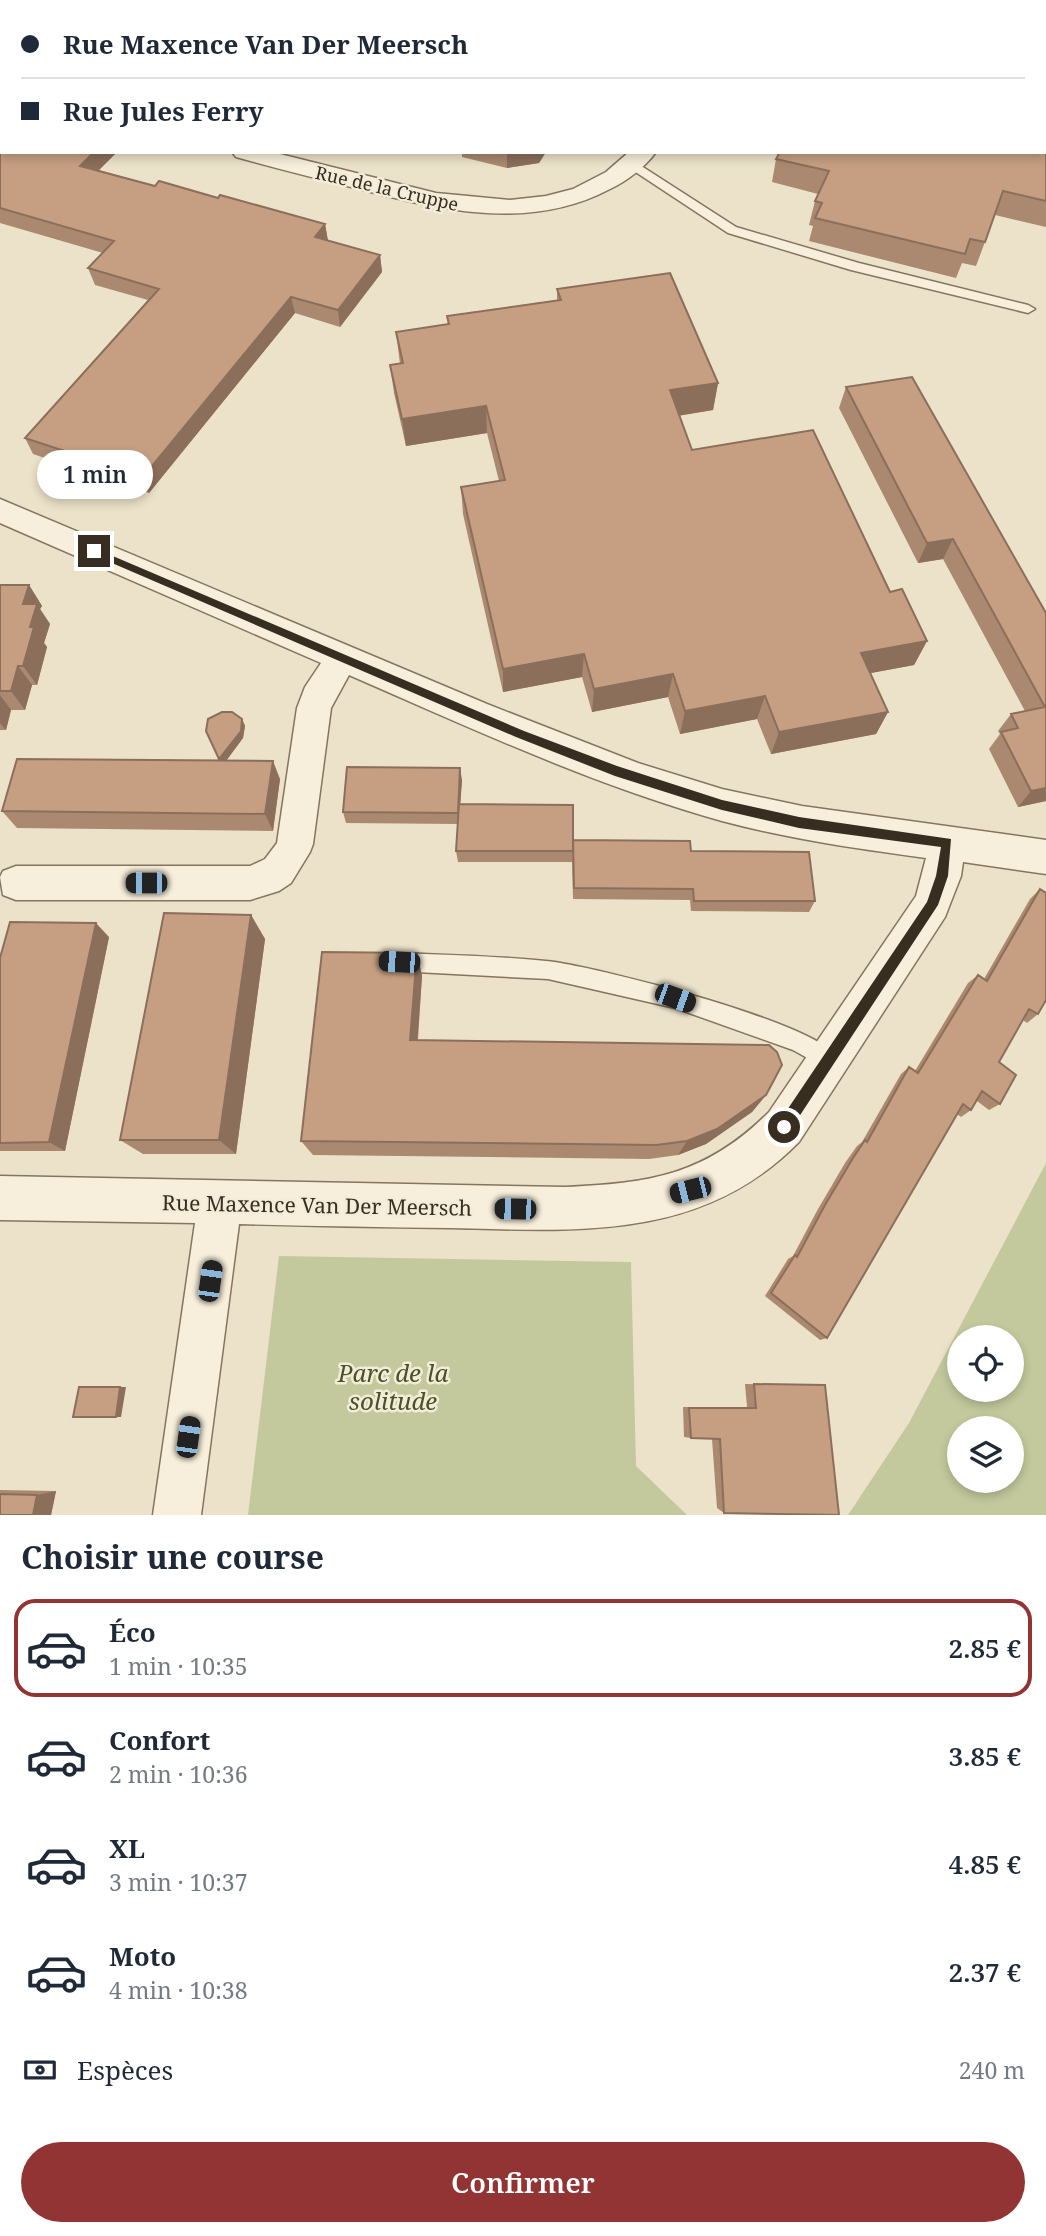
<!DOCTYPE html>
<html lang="fr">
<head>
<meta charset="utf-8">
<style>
  body { margin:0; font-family:"Noto Serif",serif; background:#f2f2f3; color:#1f2937; height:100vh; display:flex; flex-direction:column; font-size:26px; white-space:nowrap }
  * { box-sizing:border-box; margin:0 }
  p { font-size:23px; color:#747a83 }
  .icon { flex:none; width:38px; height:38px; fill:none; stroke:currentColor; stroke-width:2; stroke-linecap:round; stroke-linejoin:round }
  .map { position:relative; height:1515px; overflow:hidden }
  .side { display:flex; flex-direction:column; background:#fff; flex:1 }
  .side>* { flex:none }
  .banner { position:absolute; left:0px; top:0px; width:1046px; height:154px; box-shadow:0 4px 10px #0003; display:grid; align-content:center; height:154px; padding:0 21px; background:#fff }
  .buttons { position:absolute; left:947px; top:1325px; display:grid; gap:14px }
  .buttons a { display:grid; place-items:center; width:77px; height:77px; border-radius:50%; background:#fff; box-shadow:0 4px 10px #0003; font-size:35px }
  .end { position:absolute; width:32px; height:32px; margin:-16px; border:9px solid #382d21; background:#fff; box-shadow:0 0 0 4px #fff }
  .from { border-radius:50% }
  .bubble { position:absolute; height:49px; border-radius:24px; background:#fff; box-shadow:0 4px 10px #0003; font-size:23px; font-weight:600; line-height:49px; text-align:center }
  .car { position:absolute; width:21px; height:42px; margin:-21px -10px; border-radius:9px; box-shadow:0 0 5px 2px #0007; background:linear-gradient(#222 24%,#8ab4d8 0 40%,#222 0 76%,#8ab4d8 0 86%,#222 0) }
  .banner b { display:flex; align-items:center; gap:24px; height:66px; font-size:26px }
  .banner b+b { border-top:2px solid #e0e1e3 }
  .banner i { width:18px; height:18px; background:#1f2937 }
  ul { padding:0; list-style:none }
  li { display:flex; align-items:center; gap:21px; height:98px; margin:0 14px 10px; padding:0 7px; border:4px solid transparent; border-radius:21px }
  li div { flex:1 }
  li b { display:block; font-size:26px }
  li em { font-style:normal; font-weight:600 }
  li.current { border-color:#913433 }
  li>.icon { width:63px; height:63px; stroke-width:1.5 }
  h2 { padding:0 21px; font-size:32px; line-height:84px }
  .pay { display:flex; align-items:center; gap:18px; height:77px; padding:0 21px; font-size:26px }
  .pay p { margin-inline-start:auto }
  .button { display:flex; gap:14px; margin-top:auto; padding:14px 21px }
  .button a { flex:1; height:80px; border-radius:42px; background:#913433; color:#fff; font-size:28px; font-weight:600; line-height:80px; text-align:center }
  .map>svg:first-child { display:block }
  .green { fill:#c3c99d; fill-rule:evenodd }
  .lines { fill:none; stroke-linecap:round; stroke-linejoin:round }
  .lane-casing { stroke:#86745f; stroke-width:3 }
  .street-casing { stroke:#86745f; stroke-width:3 }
  .lane { fill:#f7efdb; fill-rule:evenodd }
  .street { fill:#f7efdb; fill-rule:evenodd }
  .wall { fill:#aa8970 }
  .shaded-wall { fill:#8b6f5b }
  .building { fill:#c69f82; stroke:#8b6f5b; stroke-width:2 }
  .route { fill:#382d21 }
  .labels { text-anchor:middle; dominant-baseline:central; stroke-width:5; stroke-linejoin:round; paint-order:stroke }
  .far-street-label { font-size:18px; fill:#382d21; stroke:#f3ecd8 }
  .street-label { font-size:21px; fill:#382d21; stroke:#f3ecd8 }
  .near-park-label { font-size:24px; font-style:italic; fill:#485329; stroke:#f3ecd8 }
</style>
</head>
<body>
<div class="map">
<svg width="1046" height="1515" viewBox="0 0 1046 1515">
  <rect width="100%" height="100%" fill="#ebe2c9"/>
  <path class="green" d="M1046,1163V1515H848L909,1423ZM959,1337H1012V1390H959ZM959,1428H1012V1480H959Z
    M279,1256L631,1262L636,1466L687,1515H248Z"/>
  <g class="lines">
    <g class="lane-casing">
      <path id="lane" d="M632,160L736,227L859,263L1028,305L1035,309L1028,313L851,270L728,233L628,167V161Z
        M397,953C446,955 497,956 546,961C591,965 824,1024 839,1060L836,1067L829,1070L793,1050L675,1008L548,979L397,971L390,969L387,962L390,955Z"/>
    </g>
    <g class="street-casing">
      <path id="street" d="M736,0H758L736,2Z
        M0,82H2V96H0Z
        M232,152H272L436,193L510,200L546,196L573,189L606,172L629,152H656C645,167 627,181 610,189C529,232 440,210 355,188C315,178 275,168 236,157Z
        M0,499L487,704L638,763L722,789L802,806L1046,840V874L963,862L961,876L945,917L799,1142C702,1241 579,1231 451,1228C380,1227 310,1226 239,1224L201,1515H153L195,1223L0,1220V1176L565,1187C651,1183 706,1175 769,1112L916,896L926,858C858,849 789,839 722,821C593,785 471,728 349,675L331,708L313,844L310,852L291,883L279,891L250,900H16L3,895L0,877L3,871L16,866H250L265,859L277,843L297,708L305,687L321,663L0,523Z"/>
    </g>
    <use href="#lane" class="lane"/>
    <use href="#street" class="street"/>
  </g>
  <path class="wall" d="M73,0H152L150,2H80Z
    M873,0H1041L1040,2H875Z
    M1046,85V227L995,215L976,266L962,263L956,278L809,241L813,226L809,225L815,201L818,194L772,182L776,159Z
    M0,135L2,152H117L99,170L155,186L218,198L325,224L328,241L380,255L382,272L340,327L295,313L149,493L33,454L25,438L148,300L95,285L88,268L103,253L0,223Z
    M458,152H546L539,163L507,168L462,157V153Z
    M557,289L718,383L713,410L680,415L692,450L890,592L927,641L914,665L870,673L888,712L876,734L771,754L757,719L680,734L668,697L592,712L582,677L503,692L463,514L461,487L499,481L487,433L406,446L394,393L390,365L400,364L396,332L448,325L447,316L557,300Z
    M846,387L1046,613V801L1018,807L989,749L1000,734L998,731L1011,714L1025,711L943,559L918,563L839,408Z
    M0,585H29L42,606L40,609L50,624L44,643L47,647L37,685H32L25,710H11L6,730H0Z
    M242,719L245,726L243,738L226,761L280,779L273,831L17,828L2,811L220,761L206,731Z
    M462,780L460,804L573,841L691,851L815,901L809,912L691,911L690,900L573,899L572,861V862H458L456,851L458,824L346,823L343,812Z
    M1040,889L1038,1014L1027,1023L1023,1020L999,1062L1000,1104L989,1110L977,1101L971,1110L961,1117L957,1114L827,1338L820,1340L765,1296L788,1259L793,1256L818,1209L845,1163L857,1146L862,1142L901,1074L909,1067L915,1071L968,983L978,975L984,979L1030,899Z
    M251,915L265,939L236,1154H143L120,1140Z
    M109,937L65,1151H0V958Z
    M417,953L422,976L418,1040L766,1095L752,1112L706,1144L678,1155L649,1159L313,1155L301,1141Z
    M745,1384L825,1385L724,1513L717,1508L712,1439L691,1438L684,1437L683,1407H747Z
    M0,1490L56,1491L51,1515H0Z"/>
  <path class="shaded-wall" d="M131,0H152L150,2H131Z
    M635,0H652L650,2H634Z
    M94,152H117L87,182L80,166Z
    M507,152H546L539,163L507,168Z
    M325,224L328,241L315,237Z
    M380,255L382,272L340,327L338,310Z
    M291,297L295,313L149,493L143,477Z
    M718,383L713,410L666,418L670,390Z
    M486,406L487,433L406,446L402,419Z
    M953,539L943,559L918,563L927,543Z
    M29,585L42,606L40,609L50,624L44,643L47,647L37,685L23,666L30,627L23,604Z
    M927,641L914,665L850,677L861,653Z
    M584,654L582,677L503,692V669Z
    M18,666L32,685L25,710L11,691Z
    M673,674L668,697L592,712L594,689Z
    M0,695L11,710L6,730L0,723Z
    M765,696L757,719L680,734L685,711Z
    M888,712L876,734L771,754L779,732Z
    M242,719L245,726L243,738L223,765L219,759Z
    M273,761L280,779L273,831L265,814Z
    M460,768L462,780L459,824L458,813Z
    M1046,788V801L1018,807L1031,791Z
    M251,915L265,939L236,1154L219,1140Z
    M96,923L109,937L65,1151L49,1142Z
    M417,953L422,976L416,1059L410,1040Z
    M766,1095L752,1112L706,1144L678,1155L687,1141Z
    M120,1387H126L121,1417H116Z
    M56,1491L51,1515H33L37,1495Z"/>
  <path class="building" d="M227,0H440L448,2H225Z
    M479,0H635L634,2H478Z
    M890,0H1006V2H889Z
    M1045,85H1046V201L1003,191L985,242L970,239L965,254L815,218L822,203L815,201L829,171L776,159L780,152H1045Z
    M0,135L2,136V152H94L80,166L155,186L159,181L218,198L220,195L325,224L315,237L380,255L338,310L291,297L143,477L25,438L159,289L88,268L114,241L0,208Z
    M670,273L718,383L670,390L692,450L813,430L890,592L902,589L927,641L861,653L888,712L779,732L765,696L685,711L673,674L594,689L584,654L503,669L461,487L505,480L486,406L402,419L390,365L403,363L396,332L449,324L447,316L561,300L557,289Z
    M912,377L1046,613V788L1031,791L1001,732L1018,728L1011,714L1045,707L953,539L927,543L846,387Z
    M0,585H29L23,604H37L30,627H34L23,666H18L11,691H0Z
    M222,712H232L242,719L241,731L219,759L206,731L208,719Z
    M17,759L273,761L265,814L2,811Z
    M347,767L460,768L458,813L343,812Z
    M459,804L573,805V851H456Z
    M573,840L690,841L691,851L809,852L815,901H694L693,889L574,888Z
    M1040,889L1046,893V1000L1038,1014L1029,1009L999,1062L1016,1075L1000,1104L982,1091L971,1110L963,1104L827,1338L771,1293L795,1255L797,1257L825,1205L853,1158L865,1140L867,1142L909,1067L918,1073L978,975L987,981Z
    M164,913L251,915L219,1140H120Z
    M10,922L96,923L49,1142L0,1143V958Z
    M322,952L417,953L410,1040L769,1045L777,1052L782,1065L766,1095L717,1129L687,1141L656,1145L301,1141Z
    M754,1384L825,1385L839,1515L724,1513L720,1439L691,1438L689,1408H756Z
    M79,1387H120L116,1417H73Z
    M0,1494L37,1495L33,1515H0Z"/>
  <path class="route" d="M94,548L524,731L617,766L722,800L799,817L951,839L948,876L938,905L789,1132H779V1122L927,902L936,876L941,847L799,828L722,810L615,776L516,737L91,554L89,551Z"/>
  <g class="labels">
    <g class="far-street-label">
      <text transform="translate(387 188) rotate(13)">Rue de la Cruppe</text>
    </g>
    <g class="street-label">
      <text transform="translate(317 1205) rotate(1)">Rue Maxence Van Der Meersch</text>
    </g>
    <g class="near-park-label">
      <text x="393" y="1372">Parc de la<tspan x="393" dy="28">solitude</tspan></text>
    </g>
  </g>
</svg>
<div class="buttons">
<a><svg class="icon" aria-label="locate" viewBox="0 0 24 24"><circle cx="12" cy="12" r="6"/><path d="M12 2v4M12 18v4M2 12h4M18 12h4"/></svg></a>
<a><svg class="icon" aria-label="layers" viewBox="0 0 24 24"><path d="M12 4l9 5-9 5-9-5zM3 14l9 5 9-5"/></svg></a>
</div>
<i class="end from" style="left:784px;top:1127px"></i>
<i class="end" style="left:94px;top:551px"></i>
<div class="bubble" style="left:37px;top:450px;width:116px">1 min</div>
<i class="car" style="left:146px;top:883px;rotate:270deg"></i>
<i class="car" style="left:399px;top:962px;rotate:273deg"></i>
<i class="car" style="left:675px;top:998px;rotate:110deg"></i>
<i class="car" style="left:690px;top:1190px;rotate:256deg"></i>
<i class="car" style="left:515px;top:1209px;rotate:271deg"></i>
<i class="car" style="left:210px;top:1281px;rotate:8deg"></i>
<i class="car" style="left:188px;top:1437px;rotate:8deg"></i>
<div class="banner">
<b><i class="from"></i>Rue Maxence Van Der Meersch</b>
<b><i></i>Rue Jules Ferry</b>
</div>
</div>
<section class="side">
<h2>Choisir une course</h2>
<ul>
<li class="current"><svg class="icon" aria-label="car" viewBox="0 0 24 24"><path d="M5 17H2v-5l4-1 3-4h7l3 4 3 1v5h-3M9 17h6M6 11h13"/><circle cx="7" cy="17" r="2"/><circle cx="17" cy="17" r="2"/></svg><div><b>Éco</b><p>1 min · 10:35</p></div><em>2.85 €</em></li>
<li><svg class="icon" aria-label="car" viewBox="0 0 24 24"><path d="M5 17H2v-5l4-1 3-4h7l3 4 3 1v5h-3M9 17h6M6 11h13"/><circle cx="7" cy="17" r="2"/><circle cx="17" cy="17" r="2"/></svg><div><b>Confort</b><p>2 min · 10:36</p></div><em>3.85 €</em></li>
<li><svg class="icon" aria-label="car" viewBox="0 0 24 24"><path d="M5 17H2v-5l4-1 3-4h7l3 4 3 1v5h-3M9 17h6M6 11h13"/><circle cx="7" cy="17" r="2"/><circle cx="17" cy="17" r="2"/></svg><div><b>XL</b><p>3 min · 10:37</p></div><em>4.85 €</em></li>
<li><svg class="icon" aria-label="car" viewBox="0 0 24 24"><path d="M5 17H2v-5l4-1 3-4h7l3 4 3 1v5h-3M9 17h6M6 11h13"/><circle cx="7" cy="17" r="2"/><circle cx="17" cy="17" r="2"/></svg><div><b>Moto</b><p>4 min · 10:38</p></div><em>2.37 €</em></li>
</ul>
<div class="pay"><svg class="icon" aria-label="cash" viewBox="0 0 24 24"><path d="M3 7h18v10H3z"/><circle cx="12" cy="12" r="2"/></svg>Espèces<p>240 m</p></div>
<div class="button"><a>Confirmer</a></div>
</section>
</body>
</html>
